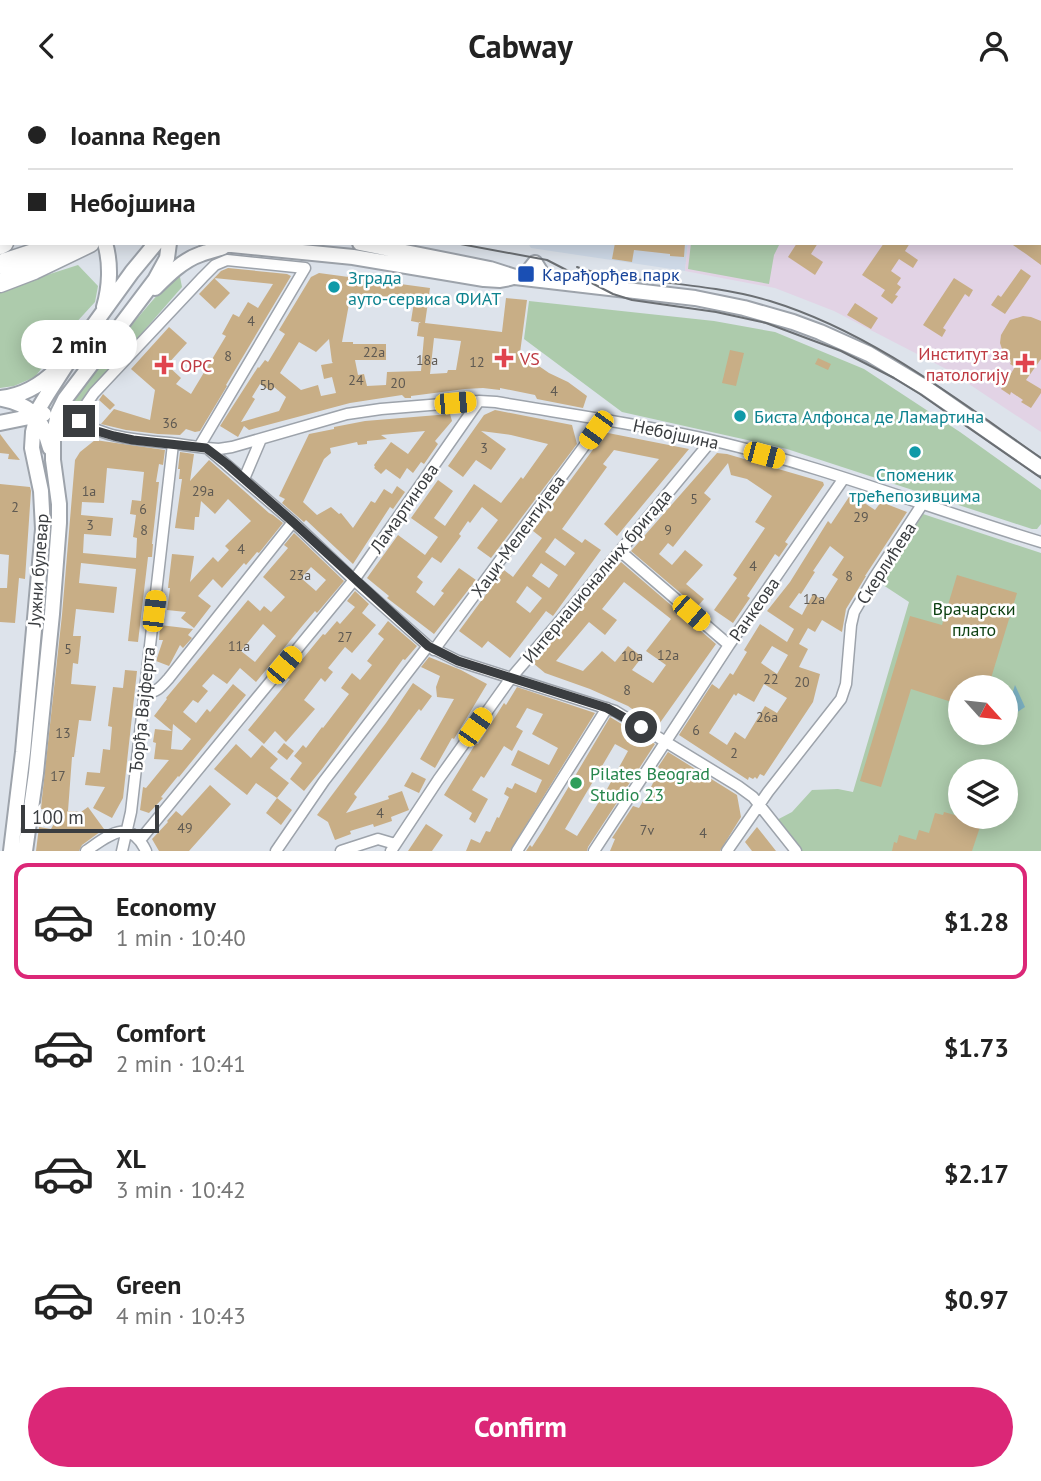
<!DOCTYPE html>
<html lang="en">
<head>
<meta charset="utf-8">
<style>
  body { margin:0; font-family:"PT Sans",sans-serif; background:#f6f6f6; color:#222; height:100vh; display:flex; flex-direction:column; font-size:26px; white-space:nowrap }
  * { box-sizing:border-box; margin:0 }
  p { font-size:23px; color:#767676 }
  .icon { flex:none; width:38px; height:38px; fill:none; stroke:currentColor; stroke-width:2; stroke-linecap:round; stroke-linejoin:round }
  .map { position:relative; height:760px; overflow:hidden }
  .drawer { display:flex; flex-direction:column; background:#fff; flex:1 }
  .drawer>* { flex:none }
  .hud { position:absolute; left:0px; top:0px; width:1041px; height:154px; box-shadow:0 4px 18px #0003; display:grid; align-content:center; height:154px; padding:0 28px; background:#fff }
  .needle { width:46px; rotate:117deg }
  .tools { position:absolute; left:948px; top:584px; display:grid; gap:14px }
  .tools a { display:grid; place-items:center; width:70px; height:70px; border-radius:50%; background:#fff; box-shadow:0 4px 18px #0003; font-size:35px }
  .scale { position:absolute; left:21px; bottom:18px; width:138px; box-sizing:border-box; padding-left:7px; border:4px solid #3a3d40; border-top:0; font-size:19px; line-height:24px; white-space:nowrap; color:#3a3d40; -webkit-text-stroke:5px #fff; paint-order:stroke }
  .end { position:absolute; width:32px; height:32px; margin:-16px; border:9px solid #3a3d40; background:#fff; box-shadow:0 0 0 4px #fff }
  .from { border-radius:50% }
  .bubble { position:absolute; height:49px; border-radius:24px; background:#fff; box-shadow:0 4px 18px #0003; font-size:23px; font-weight:700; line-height:49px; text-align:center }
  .car { position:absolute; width:21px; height:42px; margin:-21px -10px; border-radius:9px; box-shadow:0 0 5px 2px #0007; background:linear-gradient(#f5c518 24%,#345 0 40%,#f5c518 0 76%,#345 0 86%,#f5c518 0) }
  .hud b { display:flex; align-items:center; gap:24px; height:66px; font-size:26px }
  .hud b+b { border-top:2px solid #e0e0e0 }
  .hud i { width:18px; height:18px; background:#222 }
  ul { padding:12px 0 0; list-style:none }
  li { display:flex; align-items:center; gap:21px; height:116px; margin:0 14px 10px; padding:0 14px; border:4px solid transparent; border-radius:14px }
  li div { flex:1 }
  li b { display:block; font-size:26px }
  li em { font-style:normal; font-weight:700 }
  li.active { border-color:#db2777 }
  li>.icon { width:63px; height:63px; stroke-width:1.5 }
  .primary-button { display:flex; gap:14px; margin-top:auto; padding:14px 28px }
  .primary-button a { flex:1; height:80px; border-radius:42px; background:#db2777; color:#fff; font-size:28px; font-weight:700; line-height:80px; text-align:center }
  header { display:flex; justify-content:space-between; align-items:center; height:91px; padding:0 28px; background:#fff; font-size:32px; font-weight:700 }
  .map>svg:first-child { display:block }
  .built { fill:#ced9e7 }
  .medical { fill:#e2d3e5 }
  .green { fill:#adcbac; fill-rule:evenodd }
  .water { fill:#7cb1c3 }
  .building { fill:#c8ae86; fill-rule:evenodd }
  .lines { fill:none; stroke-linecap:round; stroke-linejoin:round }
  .street-casing { stroke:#9da3ab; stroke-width:13 }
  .secondary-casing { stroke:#9da3ab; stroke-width:18 }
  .highway-casing { stroke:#9da3ab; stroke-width:21 }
  .street { stroke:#fff; stroke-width:10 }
  .secondary { stroke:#fff; stroke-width:14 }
  .highway { stroke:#fff; stroke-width:18 }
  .tram { stroke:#6b6f73; stroke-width:2 }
  .rail { stroke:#6b6f73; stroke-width:2.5; stroke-dasharray:9 9; stroke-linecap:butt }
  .route { stroke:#3a3d40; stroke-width:9 }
  .transit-dot { fill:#1a4fb4; stroke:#fff; stroke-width:2.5 }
  .culture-dot { fill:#0f9aa8; stroke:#fff; stroke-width:2.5 }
  .health-dot { fill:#e0444e; stroke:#fff; stroke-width:2.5 }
  .leisure-dot { fill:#2e9e5b; stroke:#fff; stroke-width:2.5 }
  .labels { text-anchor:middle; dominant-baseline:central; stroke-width:5; stroke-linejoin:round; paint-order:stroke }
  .number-label { font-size:14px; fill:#5e5952 }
  .transit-label { font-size:18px; fill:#164399; stroke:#fff; text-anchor:start }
  .culture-label { font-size:18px; fill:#0d838f; stroke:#fff; text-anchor:start }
  .health-label { font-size:18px; fill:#be3a42; stroke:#fff; text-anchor:start }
  .street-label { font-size:18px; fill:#3a3d40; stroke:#fff }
  .park-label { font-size:18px; fill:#0c3f10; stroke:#fff }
  .leisure-label { font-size:18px; fill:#27864d; stroke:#fff; text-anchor:start }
</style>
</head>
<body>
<header><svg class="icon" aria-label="back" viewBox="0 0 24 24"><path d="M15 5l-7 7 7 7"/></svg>Cabway<svg class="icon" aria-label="person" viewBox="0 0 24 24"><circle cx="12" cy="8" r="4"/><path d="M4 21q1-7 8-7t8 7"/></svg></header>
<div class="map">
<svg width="1041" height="760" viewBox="0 0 1041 760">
  <rect width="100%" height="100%" fill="#dde3eb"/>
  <path class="built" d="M523,0H687L688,2H520Z
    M528,152H688L685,180L531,157Z"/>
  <path class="medical" d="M798,0H1041V341L948,279L834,220L775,197L685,180L688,152H1040V2H796Z"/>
  <path class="green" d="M678,0H793L792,2H680Z
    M691,152H780L774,164L769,193L688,178Z
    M78,174L98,195L95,211L73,235L35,286L14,295L0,297V199Z
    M179,181L182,196L95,296L80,317L75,318L72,312L73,308C107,264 141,220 179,181Z
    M529,210L714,230L775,241L864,278L960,341L1041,399V433L1037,438H1032L787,358L622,321L524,248Z
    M923,423L1041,462V760H796L773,731L792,721L812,699L838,698L853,701L909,511L880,492ZM961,597H1006V642H961ZM961,681H1006V726H961Z"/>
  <path class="water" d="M1015,594L1025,616L1013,624L1006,623Z"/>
  <path class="building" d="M615,152H685L684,166L670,165V163L634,159L632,171L612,168Z
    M797,152H818L811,163L823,171L815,184L788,166Z
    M884,152H910L905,160L918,169L913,177L899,168L891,180L901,187L897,193L901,196L895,204L898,205L892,213L881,205L885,199L862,184Z
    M1010,152H1041V174L1026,163Z
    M228,177L287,183L291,185L226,294L227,295L200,340L195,341L186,338L180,344L158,343L126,339L101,333L114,318L150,329L155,299L131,278L169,236L187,252L167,274L181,287L176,293L191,303L226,245L222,243L233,223L239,226L248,211L258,217L273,193L214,187L230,202L215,218L199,203L221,180Z
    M1021,178L1031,185L1005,223L991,214L998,204L1001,206Z
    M319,182L430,197L425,232L502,241L506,207L527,209L520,262L549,282L568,291L587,305L583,317L537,308L535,304L500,297V299L483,297L465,298L411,305V307H405L402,304L350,312L256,337L249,339L244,335L238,346L220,335L258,276L259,277L265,269L268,271L285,243L279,239L311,186ZM351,202L414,211L411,230L421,232L419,231L417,245L424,246L421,280L387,281L386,294L367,295L364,283L358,284L355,269H386V253H353V251H342ZM434,247L461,250L456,279H448L447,282L430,283ZM329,248L332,271L333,272L321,274L324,288L332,286L336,302L321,305L318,294L301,299L280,282L299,251L316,261ZM260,293L271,300L274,296L286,306L279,320L241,331L255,308L252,306Z
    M954,187L973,199L969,206L965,203L943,237L946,239L942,246L923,234Z
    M855,212L878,227L871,238L847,224Z
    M1023,225L1031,226L1041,230V268L1026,289L1041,298V302L1031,317L1021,311L1023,309L1011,301L1010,304L1001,298L1015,276L1010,273L1011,271L1003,261L1000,252L1001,244L1010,229Z
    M730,259L744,262L736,295L722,292Z
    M818,267L831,273L828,279L815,273Z
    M103,303L115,314L110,319L99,309Z
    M495,319L572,334L577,353L491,467L477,457L498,429L482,416L470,432L468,430L459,443L461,445L441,472L432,466L417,486L423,491L416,501L434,515L444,502L441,500L459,477L476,489L434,543L387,507L389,505L367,487L398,444L425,464L438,446L411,427L438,389L453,400L434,427L445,435L474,393L501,412L521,386L523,388L548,353L511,344L481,340L506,358L491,379L476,369L463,386L448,375L484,324Z
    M450,323L452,330L435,350L438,353L424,373L421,371L413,382L407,377L400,388L386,378L381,383L374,377L375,376L374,374L391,351L408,363L425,340L381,344L387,348L367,350V353L358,354L357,351L330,357L331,362L324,368L303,411L317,424L331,416L339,423L341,422L353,437L371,410L375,412L384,398L392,403L397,395L405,401L393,418L390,416L353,473L306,429L304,431L282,412L285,408L279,405L309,343L334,338V336L365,330Z
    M603,341L689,358L617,445L604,433L659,368L614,359L603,373L607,376L562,438L582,452L585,448L601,459L553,525L546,520L510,567L488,550L482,557L459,540L504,479L513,486L542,447L533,440L600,349ZM555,447L575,462L565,475L545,461ZM541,472L558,484L549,497L532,485ZM527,495L542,507L530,522L516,511Z
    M0,343L9,355L20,369L8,368L9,363L0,362Z
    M95,349L165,359L163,374L159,373L156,391H159L152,453H153L152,466H148L138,551L128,550L136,478L81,472L79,492L117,496L114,522L76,518L73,545H81L78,573L73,572L71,593L96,595L91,630L79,629L74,666H72L68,720L81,721L88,716L104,738L82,754L79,760H36L39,736L51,738L61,720L41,718L42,707L62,524L75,369L80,361ZM107,377L144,381L141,410L132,409L130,423L136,424L133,446L137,447L136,467L83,462L84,443L111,445L113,427L81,424L82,411L104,412Z
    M180,361L194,363L190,390L209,369L269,422L273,424L283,432L259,462L257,461L246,474L244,472L222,497L213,488L198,505L211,515L194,537L181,527L186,521L167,519L170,497H168L172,463L194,465L190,491L213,466L218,471L229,459L225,455L251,430L228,408L215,423L201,410L199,426H195L194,439L175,437L182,388H179L180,378H178Z
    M717,362L727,363L823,391L824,394L785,451L788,453L779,466L775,463L747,505L750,507L733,532L714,519L737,487L733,484L765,437L755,431L772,405L747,388L731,384L728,372L704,402L711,408L673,456L668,452L659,463L672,474L685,459L703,474L686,493L704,508L697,516L631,460Z
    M0,393L30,396L31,400L25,488L19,487L15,532L0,531V497H7L9,464L0,463Z
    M851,403L875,419L881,411L907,421L865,485H866L846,518L842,541L822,529L815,541L808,537L799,553L808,558L799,576L820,583L813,611L764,685L760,683L757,688L755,686L753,688L749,686L748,689L679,644L712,593L719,598L730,582L733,584L747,561L744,559L760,533L787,551L794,538L767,520L790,491L828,430L831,433ZM830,455L844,466L832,484L838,488L824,510L813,503L802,524L789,516L799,502L801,503L815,481L813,480ZM772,555L788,564L777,583L761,572ZM764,593L787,607L777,622L765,615L745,648L735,641L727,654L709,642L734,603L736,605L738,602L754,611Z
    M294,442L344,490L317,522L315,520L303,534L256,591L240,577L227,593L213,583L202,595L208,600L198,612L193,609L183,621L196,632L207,618L210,621L233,593L246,604L179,686L178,685L161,706L163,707L149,722L140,719L143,696L146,697L169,669L154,668L156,652L153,651L155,638L172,640L154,625L167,608L166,607L248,509L260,520L264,515L271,521L285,506L263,486L288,457L284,454ZM311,476L326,489L316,500L301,487ZM263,533L276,545L255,571L241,560ZM173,633L191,648L182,659L171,658Z
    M621,471L716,553L657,636L628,615L590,598L545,582L533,572ZM624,491L671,528L646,560L666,574L653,592L632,579L642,566L628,555L615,571L602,560L583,580L556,570L589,531L605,544L617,529L602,518Z
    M957,484L1017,502L988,597H961V614L911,598L881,696L860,690L910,525L942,534Z
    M355,500L369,513L362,522L376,534L352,562L345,556L328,577L333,581L325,591L321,587L304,609L315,618L286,651L275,640L264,653L248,639L290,588L287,587L323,543L325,544L337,530L340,533L355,516L347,510Z
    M388,530L417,555L405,569L403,568L322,678L304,700L290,688L302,672L294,665L303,654L306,657L322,636L323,637L349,603L341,597L352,582L360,589L372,574L367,570L384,548L378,543Z
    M160,534L193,538L188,544L192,547L183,557L180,554L169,575L156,570L163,549H159Z
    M429,566L461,579L487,593L454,648L452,647L435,677L420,668L454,608L437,606L436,596L440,585L421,576Z
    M125,579L137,580L123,707L112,727L93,717L105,696L85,694L87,681L100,682L103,658L110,659L112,636L108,635L113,596L123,597Z
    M413,592L432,605L421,620L419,618L354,703L357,706L346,722L389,708L388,705L402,700L409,719L391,726L392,730L374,736L373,733L350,740L351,743L335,749L328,731L317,724L386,632Z
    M517,596L595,622L510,760H466L471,748L480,752L486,740L490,741L497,726L499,727L509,706L504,703L507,696L512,698L515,692L536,702L542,689L511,674L518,659L549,674L558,657L532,643L543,623L527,617L516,636L523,640L512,660L504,655L484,687L481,685L472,699L488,708L475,732L469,728L472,722L444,704L476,652L478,653L504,612L506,614Z
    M610,626L655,653L588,756L587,760H526L530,754L532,756L543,739ZM615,653L628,660L606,700L577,745L565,738Z
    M284,652L294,660L287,669L277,661Z
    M236,653L251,667L262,654L278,668L270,677L289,692L277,707L256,692L247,704L214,678Z
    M668,661L737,704L741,726L720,760H610L615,748L612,747L633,715L639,717L650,698L660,678L658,676Z
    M412,681L426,688L419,702L404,695Z
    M210,694L231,713L189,760H159L152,748L168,731L167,730L176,720L182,725Z
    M277,707L292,719L281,734L266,722Z
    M944,721L969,728L973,730L972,733L980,736L972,760H892L894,751L897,752L899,744L916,749L919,739L929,742L935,722L943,724Z
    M426,733L443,744L432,760H408Z
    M757,736L776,760H752L745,751Z"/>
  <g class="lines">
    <g class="street-casing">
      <path id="street" d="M102,0V2
        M219,0L221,2
        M61,315C92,346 127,348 169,352C185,354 202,357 219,358L232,356L347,323L381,318L479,310L496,311C567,323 640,333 710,349C823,375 931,418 1041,451
        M79,330L85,315L94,302L203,186L215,174L227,169L305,177L199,356
        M207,357L293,431L356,491L428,555L458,570L615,620L738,695L753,706L796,760
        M244,388L261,348
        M620,460L729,554
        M434,559L596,339L597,329
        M144,601C156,603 162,595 169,587L293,431
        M140,749L354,489L479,310
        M86,760C108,745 129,725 146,760
        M122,760L131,721L173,353
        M276,760L324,690L428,555
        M341,760L378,748L395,753
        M391,760L438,689L511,587L620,460L711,350
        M517,760L607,617
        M594,760L729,554L844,387
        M727,760L768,701L841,608L846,593L851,534L854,521L874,487L923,412"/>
    </g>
    <g class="secondary-casing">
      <path id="secondary" d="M0,0L2,2
        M0,27L2,28
        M212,152L353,166L484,188L500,189L510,187
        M360,152L490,178L515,186L695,207L744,217L793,231L820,241L869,263L926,297L1041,377
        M523,187L535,172L542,183L550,190
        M155,197C168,184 183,169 201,163C208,160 216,159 223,156
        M104,216C110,196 111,172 105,152
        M0,307C23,305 41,294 57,278
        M2,308C33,314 42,328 50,357
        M0,332L44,323
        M11,760L23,661L43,438L41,400L32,357L33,341L39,317L48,302L77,257L132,181L156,152
        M25,760L36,682L52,523L59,432V413L53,369V348L58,322L65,308L155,189L167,167L169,152"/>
    </g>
    <g class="highway-casing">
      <path id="highway" d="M26,0L28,2
        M43,0L45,2
        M458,2L462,0
        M495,2L499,0
        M0,133L2,132
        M0,154L4,152
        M0,173L64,152
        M0,192L34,179L90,152"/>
    </g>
    <use href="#street" class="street"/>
    <use href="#secondary" class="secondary"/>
    <use href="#highway" class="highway"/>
    <path class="tram" d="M74,0L76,2
      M455,152L547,169L613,203L632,209L716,221L766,232L841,260L894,287L920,303L1041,387
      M577,176C599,184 621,186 644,189C686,194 730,198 770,210C871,241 955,307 1041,367"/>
    <path class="rail" d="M408,0L409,2
      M430,0V2"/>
  </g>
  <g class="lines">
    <path class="route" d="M79,330L97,340L114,345L133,349L206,357L227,373L293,431L428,555L458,570L607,617L641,636"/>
  </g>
  <rect class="transit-dot" x="517" y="174" width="18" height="18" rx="3.5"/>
  <g class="culture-dot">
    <circle cx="334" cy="196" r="7"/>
    <circle cx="740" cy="325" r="7"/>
    <circle cx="915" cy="361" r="7"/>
  </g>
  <g class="health-dot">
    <path d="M500.5 256.5h7v7h7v7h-7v7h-7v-7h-7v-7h7z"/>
    <path d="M1021.5 261.5h7v7h7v7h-7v7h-7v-7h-7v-7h7z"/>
    <path d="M160.5 263.5h7v7h7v7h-7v7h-7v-7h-7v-7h7z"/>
  </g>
  <circle class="leisure-dot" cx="576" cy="692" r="7"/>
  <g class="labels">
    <g class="number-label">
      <text x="251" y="230">4</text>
      <text x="374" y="261">22a</text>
      <text x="228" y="265">8</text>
      <text x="427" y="269">18a</text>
      <text x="477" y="271">12</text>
      <text x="356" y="289">24</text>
      <text x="398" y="292">20</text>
      <text x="267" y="294">5b</text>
      <text x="554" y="300">4</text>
      <text x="170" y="332">36</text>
      <text x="484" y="357">3</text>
      <text x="89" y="400">1a</text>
      <text x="203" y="400">29a</text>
      <text x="694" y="408">5</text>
      <text x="15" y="416">2</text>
      <text x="143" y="418">6</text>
      <text x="861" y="426">29</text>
      <text x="90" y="434">3</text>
      <text x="144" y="439">8</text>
      <text x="668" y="439">9</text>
      <text x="241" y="458">4</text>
      <text x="753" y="475">4</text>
      <text x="300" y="484">23a</text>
      <text x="849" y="485">8</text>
      <text x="814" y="508">12a</text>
      <text x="345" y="546">27</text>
      <text x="239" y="555">11a</text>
      <text x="68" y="558">5</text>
      <text x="668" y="564">12a</text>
      <text x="632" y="565">10a</text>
      <text x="771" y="588">22</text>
      <text x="802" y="591">20</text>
      <text x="627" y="599">8</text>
      <text x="767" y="626">26a</text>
      <text x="696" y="639">6</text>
      <text x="63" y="642">13</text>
      <text x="734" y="662">2</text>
      <text x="58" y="685">17</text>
      <text x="380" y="722">4</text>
      <text x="185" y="737">49</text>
      <text x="647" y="739">7v</text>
      <text x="703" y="742">4</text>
    </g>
    <g class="transit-label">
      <text x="542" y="183">Карађорђев парк</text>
    </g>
    <g class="culture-label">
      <text x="348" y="186">Зграда<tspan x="348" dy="21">ауто-сервиса ФИАТ</tspan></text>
      <text x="754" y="325">Биста Алфонса де Ламартина</text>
      <text x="915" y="383" text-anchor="middle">Споменик<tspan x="915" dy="21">трећепозивцима</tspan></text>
    </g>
    <g class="health-label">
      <text x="1009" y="262" text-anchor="end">Институт за<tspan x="1009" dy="21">патологију</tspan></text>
      <text x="520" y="267">VS</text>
      <text x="180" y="274">ОРС</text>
    </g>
    <g class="street-label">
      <text transform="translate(676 343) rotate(12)">Небојшина</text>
      <text transform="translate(404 417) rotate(-55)">Ламартинова</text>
      <text transform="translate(518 445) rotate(-54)">Хаџи-Мелентијева</text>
      <text transform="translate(886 472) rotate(-57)">Скерлићева</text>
      <text transform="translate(38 479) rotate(-86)">Јужни булевар</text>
      <text transform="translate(597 485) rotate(-50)">Интернационалних бригада</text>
      <text transform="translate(754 518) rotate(-55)">Ранкеова</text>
      <text transform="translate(142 619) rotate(-84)">Ђорђа Вајферта</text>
    </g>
    <g class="park-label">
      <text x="974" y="517">Врачарски<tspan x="974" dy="21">плато</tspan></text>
    </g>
    <g class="leisure-label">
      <text x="590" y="682">Pilates Beograd<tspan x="590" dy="21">Studio 23</tspan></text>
    </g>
  </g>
</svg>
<div class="tools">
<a><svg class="needle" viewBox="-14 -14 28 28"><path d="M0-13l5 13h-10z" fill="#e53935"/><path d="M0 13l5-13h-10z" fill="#767676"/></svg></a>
<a><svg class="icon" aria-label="layers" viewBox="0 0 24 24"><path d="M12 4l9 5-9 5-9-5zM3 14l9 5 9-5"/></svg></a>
</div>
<div class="scale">100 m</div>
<i class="end from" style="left:641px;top:636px"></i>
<i class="end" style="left:79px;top:330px"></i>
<div class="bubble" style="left:21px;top:229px;width:116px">2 min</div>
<i class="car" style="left:455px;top:312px;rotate:85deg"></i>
<i class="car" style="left:596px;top:339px;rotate:216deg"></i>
<i class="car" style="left:764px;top:364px;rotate:105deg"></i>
<i class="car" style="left:154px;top:520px;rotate:7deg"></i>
<i class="car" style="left:691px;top:522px;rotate:131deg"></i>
<i class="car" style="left:284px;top:574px;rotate:40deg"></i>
<i class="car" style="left:475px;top:636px;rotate:35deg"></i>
<div class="hud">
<b><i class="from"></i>Ioanna Regen</b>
<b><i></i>Небојшина</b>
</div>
</div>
<section class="drawer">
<ul>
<li class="active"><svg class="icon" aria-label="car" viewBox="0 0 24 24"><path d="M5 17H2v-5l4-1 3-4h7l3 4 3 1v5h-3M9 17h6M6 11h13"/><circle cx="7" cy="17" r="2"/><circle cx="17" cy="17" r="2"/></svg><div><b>Economy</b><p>1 min · 10:40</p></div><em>$1.28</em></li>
<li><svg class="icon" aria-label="car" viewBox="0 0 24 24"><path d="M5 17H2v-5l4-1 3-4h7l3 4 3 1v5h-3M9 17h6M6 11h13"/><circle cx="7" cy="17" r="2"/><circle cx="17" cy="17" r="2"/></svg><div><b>Comfort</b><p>2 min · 10:41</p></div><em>$1.73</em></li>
<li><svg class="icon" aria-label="car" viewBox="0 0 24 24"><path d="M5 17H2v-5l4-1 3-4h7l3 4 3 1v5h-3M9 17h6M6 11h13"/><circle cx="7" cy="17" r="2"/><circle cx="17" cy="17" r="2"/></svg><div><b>XL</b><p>3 min · 10:42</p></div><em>$2.17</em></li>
<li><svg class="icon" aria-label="car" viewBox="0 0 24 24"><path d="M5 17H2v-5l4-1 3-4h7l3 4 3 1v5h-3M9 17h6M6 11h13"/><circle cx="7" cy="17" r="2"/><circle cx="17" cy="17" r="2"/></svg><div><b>Green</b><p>4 min · 10:43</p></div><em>$0.97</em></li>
</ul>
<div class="primary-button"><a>Confirm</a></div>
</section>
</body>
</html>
